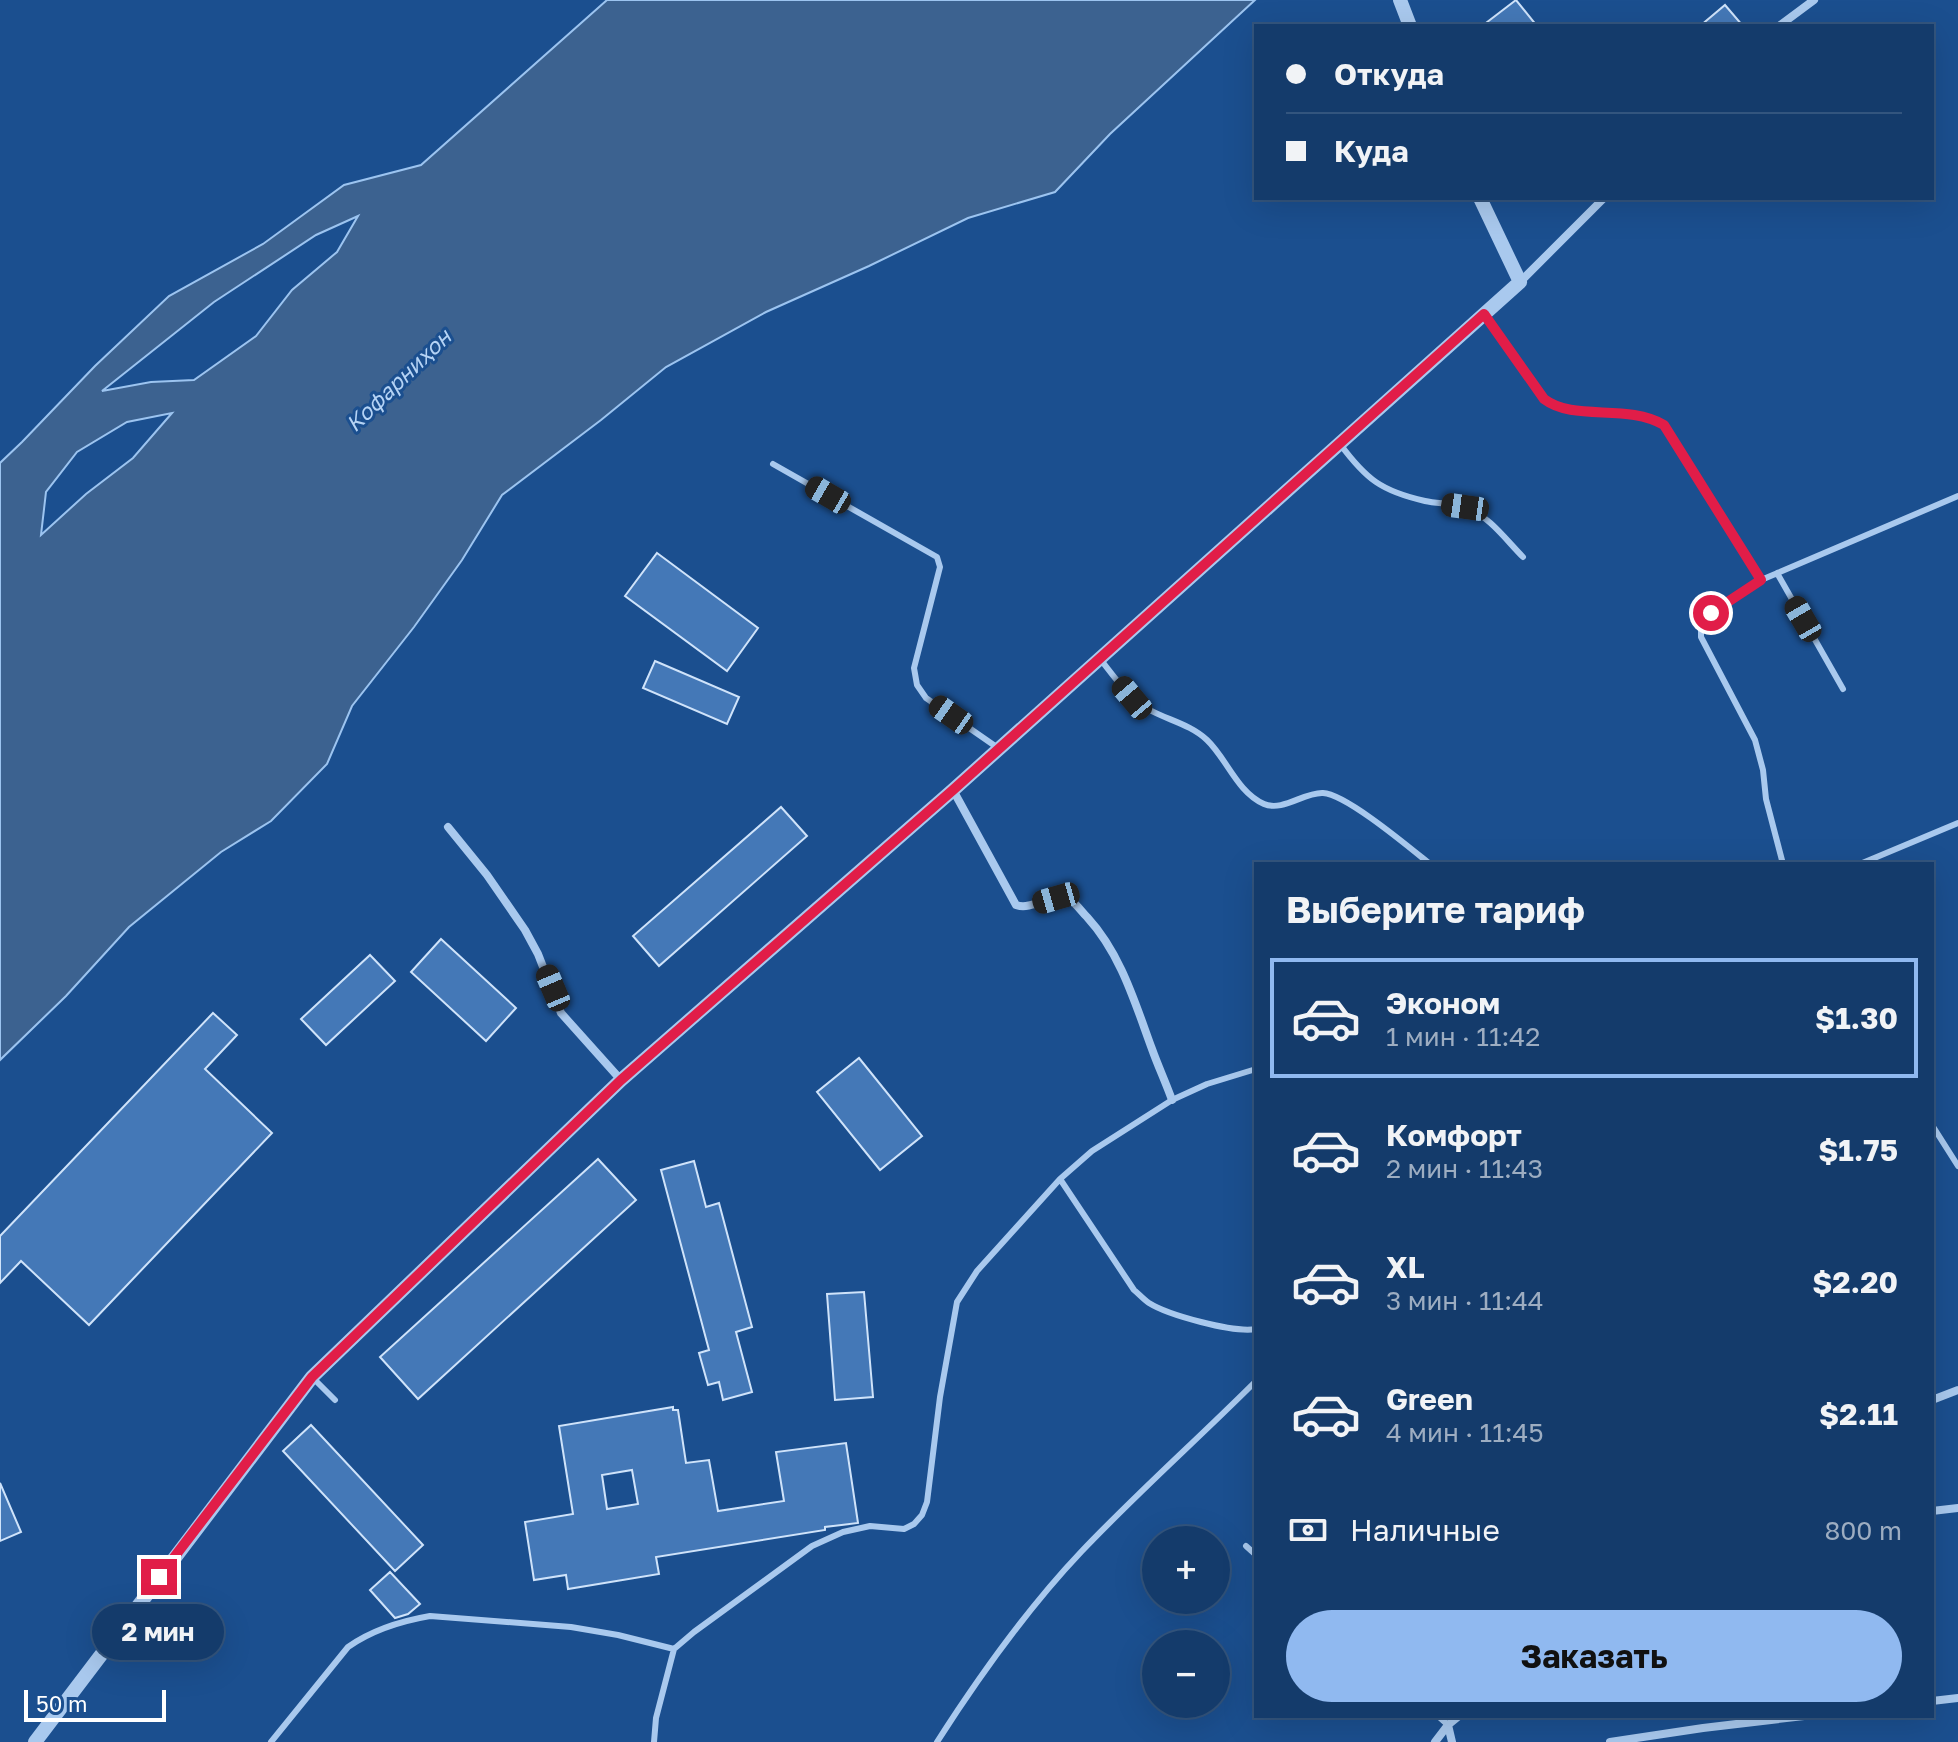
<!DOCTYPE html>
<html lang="ru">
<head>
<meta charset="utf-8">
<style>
  body { margin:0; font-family:"Golos Text",sans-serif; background:#214673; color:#f1f3f6; height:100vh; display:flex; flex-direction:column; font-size:30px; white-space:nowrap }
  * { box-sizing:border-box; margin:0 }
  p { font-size:26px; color:#9dadc1 }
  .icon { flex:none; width:44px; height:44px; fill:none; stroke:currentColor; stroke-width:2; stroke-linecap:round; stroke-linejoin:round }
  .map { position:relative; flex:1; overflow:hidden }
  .side { position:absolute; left:1254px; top:862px; width:680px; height:856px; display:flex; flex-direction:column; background:#143b6b; border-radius:0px; box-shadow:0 8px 32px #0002,0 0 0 2px #33557e }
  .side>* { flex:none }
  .banner { position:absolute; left:1254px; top:24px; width:680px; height:176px; border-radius:0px; box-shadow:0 8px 32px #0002,0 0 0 2px #33557e; display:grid; align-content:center; height:176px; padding:0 32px; background:#143b6b }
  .tools { position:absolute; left:1142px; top:1526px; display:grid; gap:16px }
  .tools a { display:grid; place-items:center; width:88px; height:88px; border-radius:50%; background:#143b6b; box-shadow:0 8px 32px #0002,0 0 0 2px #33557e; font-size:40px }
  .scale { position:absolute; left:24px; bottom:20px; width:142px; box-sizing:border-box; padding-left:8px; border:4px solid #fff; border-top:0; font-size:22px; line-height:28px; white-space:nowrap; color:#fff; -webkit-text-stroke:6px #1b4f8f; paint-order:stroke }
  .end { position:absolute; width:36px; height:36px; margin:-18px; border:10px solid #e11d48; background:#fff; box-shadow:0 0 0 4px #fff }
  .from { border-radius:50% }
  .bubble { position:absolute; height:56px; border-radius:28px; background:#143b6b; box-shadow:0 8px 32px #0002,0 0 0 2px #33557e; font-size:26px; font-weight:700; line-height:56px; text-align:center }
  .car { position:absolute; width:24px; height:48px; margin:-24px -12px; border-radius:10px; box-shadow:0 0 6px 2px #0007; background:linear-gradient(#222 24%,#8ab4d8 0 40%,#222 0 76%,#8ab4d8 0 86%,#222 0) }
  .banner b { display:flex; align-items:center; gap:28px; height:76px; font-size:30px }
  .banner b+b { border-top:2px solid #33557e }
  .banner i { width:20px; height:20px; background:#f1f3f6 }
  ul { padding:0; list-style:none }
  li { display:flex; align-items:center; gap:24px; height:120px; margin:0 16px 12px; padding:0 16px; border:4px solid transparent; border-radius:0px }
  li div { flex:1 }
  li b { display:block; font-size:30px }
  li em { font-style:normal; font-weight:700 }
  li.selected { border-color:#90b9f0 }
  li>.icon { width:72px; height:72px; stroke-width:1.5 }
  h2 { padding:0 32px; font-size:36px; line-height:96px }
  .pay { display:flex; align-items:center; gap:20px; height:88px; padding:0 32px; font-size:30px }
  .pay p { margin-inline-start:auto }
  .cta { display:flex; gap:16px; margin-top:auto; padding:16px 32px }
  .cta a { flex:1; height:92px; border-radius:48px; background:#90b9f0; color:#111; font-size:32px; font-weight:700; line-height:92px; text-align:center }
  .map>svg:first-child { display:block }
  .water { fill:#3c6290; stroke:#9cc4f0; stroke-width:2; fill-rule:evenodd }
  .building { fill:#4478b7; stroke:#cfe3fa; stroke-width:2; fill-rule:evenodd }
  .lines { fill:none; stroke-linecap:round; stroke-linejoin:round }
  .service { stroke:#a9c9ee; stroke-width:6 }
  .minor { stroke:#a9c9ee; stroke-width:8 }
  .tertiary { stroke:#a9c9ee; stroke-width:14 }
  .route { stroke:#e11d48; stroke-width:10 }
  .labels { text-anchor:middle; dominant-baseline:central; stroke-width:6; stroke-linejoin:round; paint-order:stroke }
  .water-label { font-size:22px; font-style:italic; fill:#b5d3f5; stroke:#1b4f8f }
</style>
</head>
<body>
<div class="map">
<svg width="1958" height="1742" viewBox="0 0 1958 1742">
  <rect width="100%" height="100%" fill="#1b4f8f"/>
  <path class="water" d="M607,0H1255L1110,134L1055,192L968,218L869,266L766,312L666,367L601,420L502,495L462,560L414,627L352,706L327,764L271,821L221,852L129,927L66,996L0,1060V463L22,442L95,366L169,296L263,244L344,185L421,165ZM358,216L337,252L292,290L256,336L194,380L151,382L102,391L214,302L316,235ZM172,413L133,458L86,494L41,535L46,492L77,452L127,422Z"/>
  <path class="building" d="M1516,0L1537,26H1482Z
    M1725,5L1743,26H1700Z
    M657,553L758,628L727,671L625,596Z
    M655,661L739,697L727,724L643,688Z
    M781,807L807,836L659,966L633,936Z
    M441,939L516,1008L486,1041L411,972Z
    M370,955L395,981L326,1045L301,1019Z
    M213,1013L237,1035L205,1069L272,1133L89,1325L21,1261L0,1283V1236Z
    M859,1058L922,1136L880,1170L817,1092Z
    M598,1159L636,1200L418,1399L380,1357Z
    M694,1161L706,1207L719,1203L752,1327L736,1332L752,1392L723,1400L719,1382L708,1385L699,1353L709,1350L661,1170Z
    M864,1292L873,1397L835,1400L827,1294Z
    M673,1407V1410H678L686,1463L709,1460L718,1511L784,1501L776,1452L846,1443L858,1523L825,1527V1530L656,1557L659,1574L568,1589L566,1575L534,1580L525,1522L573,1514L559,1426ZM632,1470L638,1504L607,1509L602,1475Z
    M311,1425L423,1545L395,1571L283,1451Z
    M0,1483L21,1532L0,1541Z
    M390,1572L420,1604L408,1614L395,1618L370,1590Z"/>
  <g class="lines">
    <path class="service" d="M1484,314L1544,399C1574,422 1627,403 1664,425L1761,580L1958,496
      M1340,444C1366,479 1381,491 1425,501C1438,504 1454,503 1467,508C1490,517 1506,540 1523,557
      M773,464L937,557L940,567L914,668L917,685L926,698L998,748
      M1777,573L1843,689
      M1761,580L1711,613L1701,623V637L1755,740L1763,770L1766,799L1783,864
      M1101,660C1115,678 1128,697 1148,709C1167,720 1190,724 1207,740C1227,759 1237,792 1264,804C1283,812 1304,792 1323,793C1346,794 1410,848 1430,864
      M1860,864L1958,823
      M1932,1125L1958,1166
      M1060,1179L1134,1290C1139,1294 1143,1299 1149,1303C1168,1315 1233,1333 1256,1329
      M312,1377L335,1400
      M1246,1546L1256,1555
      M1438,1716L1448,1725
      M271,1742L348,1647C372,1630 401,1621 430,1616L571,1627L618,1635L674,1649
      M654,1742L656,1718L674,1649L694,1632L812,1546L843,1532L870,1526L904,1529L914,1524L922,1515L927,1502L940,1397L957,1302L977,1271L1060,1179L1092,1151L1172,1100L1207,1084L1256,1069
      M937,1742C980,1675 1026,1610 1081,1552C1137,1493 1198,1439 1256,1381"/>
    <path class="minor" d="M1779,26L1814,0
      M1520,282L1604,198
      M953,790L1016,905C1033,911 1053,891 1069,899C1076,903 1081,911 1087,917C1121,954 1135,1003 1152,1049C1158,1066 1166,1083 1172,1100
      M448,827L487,875L525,930L538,954L561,1013L621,1080
      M1932,1400L1958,1390
      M1932,1511L1958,1508
      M1932,1701L1958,1698
      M1448,1725L1452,1742
      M1435,1742L1448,1725L1459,1716
      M1610,1742L1703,1728L1804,1716"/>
    <path class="tertiary" d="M1400,0L1410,26
      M35,1742L312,1377L621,1080L953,790L1520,282L1480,198"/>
  </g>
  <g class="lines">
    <path class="route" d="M159,1577L312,1377L621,1080L953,790L1484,314L1544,399C1574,422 1627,403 1664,425L1761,580L1711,613"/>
  </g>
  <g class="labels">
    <g class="water-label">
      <text transform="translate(398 380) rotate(-44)">Кофарниҳон</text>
    </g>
  </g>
</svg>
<div class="tools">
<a>+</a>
<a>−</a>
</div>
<div class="scale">50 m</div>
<i class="end from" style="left:1711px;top:613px"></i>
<i class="end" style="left:159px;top:1577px"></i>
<div class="bubble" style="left:92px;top:1604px;width:132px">2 мин</div>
<i class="car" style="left:828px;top:495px;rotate:300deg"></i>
<i class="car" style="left:1465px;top:507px;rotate:278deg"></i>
<i class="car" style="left:1803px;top:619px;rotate:330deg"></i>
<i class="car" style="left:1132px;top:698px;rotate:320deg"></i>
<i class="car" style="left:951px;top:715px;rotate:305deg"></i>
<i class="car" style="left:1056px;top:898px;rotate:254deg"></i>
<i class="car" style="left:553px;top:988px;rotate:337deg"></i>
<div class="banner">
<b><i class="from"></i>Откуда</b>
<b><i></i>Куда</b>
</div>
<section class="side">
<h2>Выберите тариф</h2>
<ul>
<li class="selected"><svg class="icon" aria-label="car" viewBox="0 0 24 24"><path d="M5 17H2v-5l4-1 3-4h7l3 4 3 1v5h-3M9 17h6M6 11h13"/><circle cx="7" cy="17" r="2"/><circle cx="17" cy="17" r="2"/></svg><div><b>Эконом</b><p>1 мин · 11:42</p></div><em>$1.30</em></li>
<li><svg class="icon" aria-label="car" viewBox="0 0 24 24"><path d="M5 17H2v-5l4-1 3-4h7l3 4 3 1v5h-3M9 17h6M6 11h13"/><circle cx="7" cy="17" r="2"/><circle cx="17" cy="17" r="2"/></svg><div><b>Комфорт</b><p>2 мин · 11:43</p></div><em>$1.75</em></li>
<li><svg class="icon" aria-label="car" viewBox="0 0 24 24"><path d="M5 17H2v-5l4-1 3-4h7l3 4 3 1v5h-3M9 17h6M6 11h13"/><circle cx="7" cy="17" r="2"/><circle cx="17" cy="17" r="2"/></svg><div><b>XL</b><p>3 мин · 11:44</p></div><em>$2.20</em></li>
<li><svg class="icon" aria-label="car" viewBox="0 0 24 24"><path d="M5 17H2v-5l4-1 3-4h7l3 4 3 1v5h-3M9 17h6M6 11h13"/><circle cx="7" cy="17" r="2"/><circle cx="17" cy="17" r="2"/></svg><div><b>Green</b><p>4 мин · 11:45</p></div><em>$2.11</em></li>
</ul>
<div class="pay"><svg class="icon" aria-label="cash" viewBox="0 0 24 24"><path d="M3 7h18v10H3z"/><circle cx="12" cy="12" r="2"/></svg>Наличные<p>800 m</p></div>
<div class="cta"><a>Заказать</a></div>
</section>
</div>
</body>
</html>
